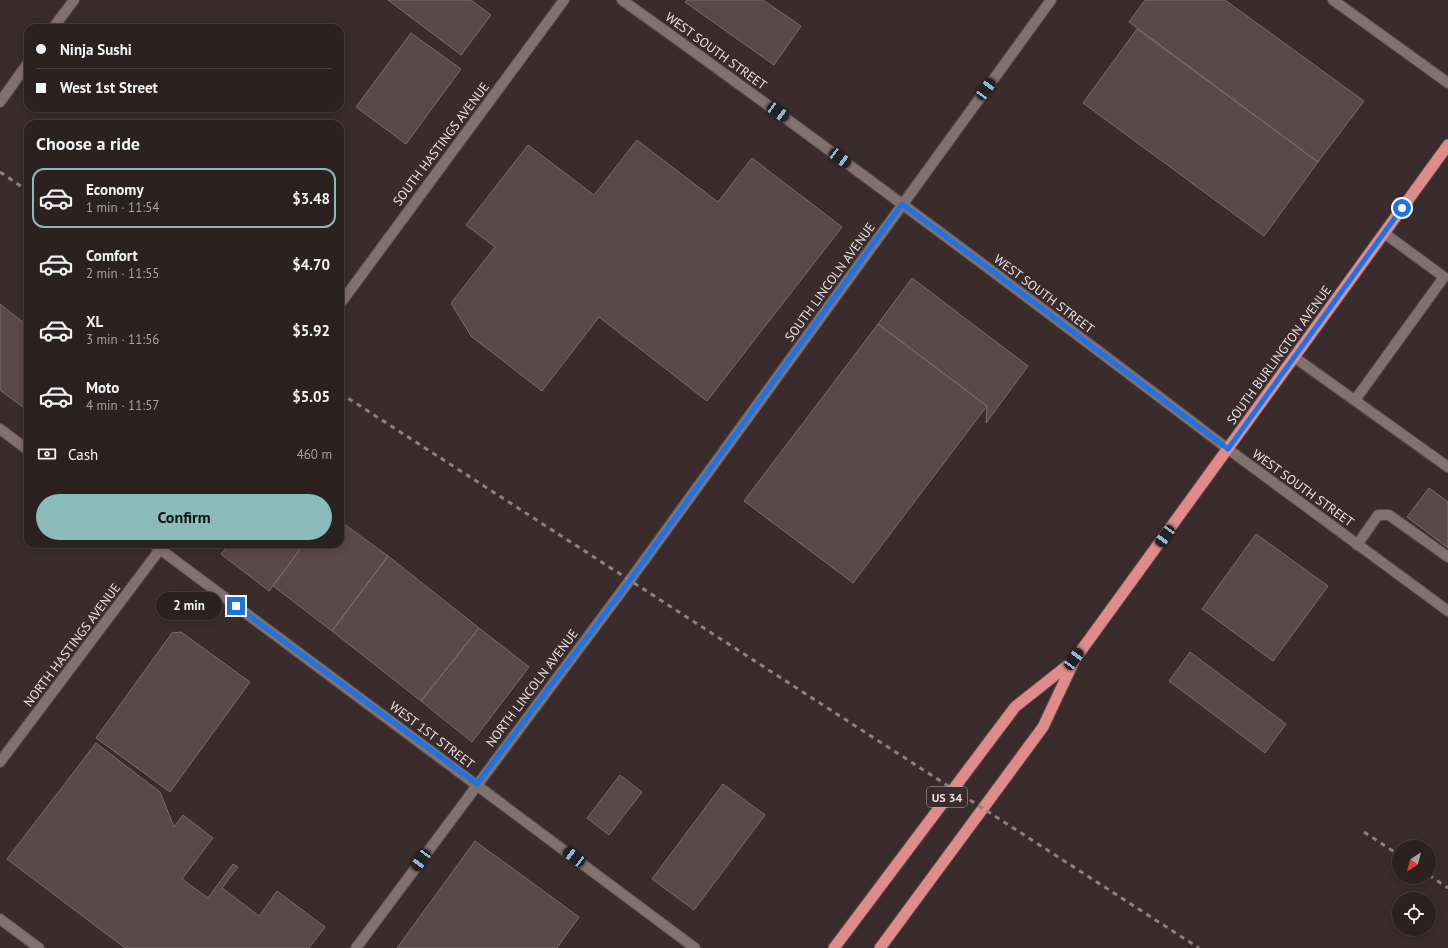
<!DOCTYPE html>
<html lang="en">
<head>
<meta charset="utf-8">
<style>
  body { margin:0; font-family:"PT Sans",sans-serif; background:#382e2e; color:#f1f3f6; height:100vh; display:flex; flex-direction:column; font-size:15px; white-space:nowrap }
  * { box-sizing:border-box; margin:0 }
  p { font-size:13px; color:#a6a3a5 }
  .icon { flex:none; width:22px; height:22px; fill:none; stroke:currentColor; stroke-width:2; stroke-linecap:round; stroke-linejoin:round }
  .map { position:relative; flex:1; overflow:hidden }
  .side { position:absolute; left:24px; top:120px; width:320px; height:428px; display:flex; flex-direction:column; background:#2c2121; border-radius:12px; box-shadow:0 2px 10px #0003,0 0 0 1px #483e3f }
  .side>* { flex:none }
  .top-card { position:absolute; left:24px; top:24px; width:320px; height:88px; border-radius:12px; box-shadow:0 2px 10px #0003,0 0 0 1px #483e3f; display:grid; align-content:center; height:88px; padding:0 12px; background:#2c2121 }
  .needle { width:26px; rotate:216deg }
  .tools { position:absolute; left:1392px; top:840px; display:grid; gap:8px }
  .tools a { display:grid; place-items:center; width:44px; height:44px; border-radius:50%; background:#2c2121; box-shadow:0 2px 10px #0003,0 0 0 1px #483e3f; font-size:20px }
  .end { position:absolute; width:18px; height:18px; margin:-9px; border:5px solid #1a73e8; background:#fff; box-shadow:0 0 0 2px #fff }
  .from { border-radius:50% }
  .bubble { position:absolute; height:28px; border-radius:14px; background:#2c2121; box-shadow:0 2px 10px #0003,0 0 0 1px #483e3f; font-size:13px; font-weight:600; line-height:28px; text-align:center }
  .car { position:absolute; width:12px; height:24px; margin:-12px -6px; border-radius:5px; box-shadow:0 0 3px 1px #0007; background:linear-gradient(#222 24%,#8ab4d8 0 40%,#222 0 76%,#8ab4d8 0 86%,#222 0) }
  .top-card b { display:flex; align-items:center; gap:14px; height:38px; font-size:15px }
  .top-card b+b { border-top:1px solid #483e3f }
  .top-card i { width:10px; height:10px; background:#f1f3f6 }
  ul { padding:0; list-style:none }
  li { display:flex; align-items:center; gap:12px; height:60px; margin:0 8px 6px; padding:0 4px; border:2px solid transparent; border-radius:12px }
  li div { flex:1 }
  li b { display:block; font-size:15px }
  li em { font-style:normal; font-weight:600 }
  li.on { border-color:#8bbbb9 }
  li>.icon { width:36px; height:36px; stroke-width:1.5 }
  h2 { padding:0 12px; font-size:18px; line-height:48px }
  .pay { display:flex; align-items:center; gap:10px; height:44px; padding:0 12px; font-size:15px }
  .pay p { margin-inline-start:auto }
  .primary-button { display:flex; gap:8px; margin-top:auto; padding:8px 12px }
  .primary-button a { flex:1; height:46px; border-radius:24px; background:#8bbbb9; color:#111; font-size:16px; font-weight:600; line-height:46px; text-align:center }
  .map>svg:first-child { display:block }
  .building { fill:#594a49; stroke:#7c6b6b }
  .lines { fill:none; stroke-linecap:round; stroke-linejoin:round }
  .service-casing { stroke:#554949; stroke-width:12 }
  .minor-casing { stroke:#554949; stroke-width:12 }
  .tertiary-casing { stroke:#554949; stroke-width:12 }
  .secondary-casing { stroke:#554949; stroke-width:12 }
  .trunk-casing { stroke:#554949; stroke-width:13 }
  .service { stroke:#817170; stroke-width:10 }
  .minor { stroke:#817170; stroke-width:10 }
  .tertiary { stroke:#817170; stroke-width:10 }
  .secondary { stroke:#817170; stroke-width:10 }
  .trunk { stroke:#e08a8a; stroke-width:11 }
  .rail { stroke:#8d8181; stroke-width:3; stroke-dasharray:5 5; stroke-linecap:butt }
  .route { stroke:#1a73e8; stroke-width:5 }
  .labels { text-anchor:middle; dominant-baseline:central; stroke-width:4; stroke-linejoin:round; paint-order:stroke }
  .shield { fill:#3a2c2c; stroke:#b5abaa; stroke-width:1 }
  .shield-label { font-size:12px; font-weight:bold; fill:#eae1e0 }
  .street-label { font-size:13px; fill:#eae1e0; stroke:#3a2c2c }
</style>
</head>
<body>
<div class="map">
<svg width="1448" height="948" viewBox="0 0 1448 948">
  <rect width="100%" height="100%" fill="#3a2c2c"/>
  <path class="building" d="M388,0H471L491,15L461,55Z
    M687,0H763L801,26L774,65L685,2Z
    M1145,0H1225L1364,101L1318,162L1129,22Z
    M1137,29L1318,162L1264,236L1083,103Z
    M411,33L461,69L406,144L356,107Z
    M637,140L718,202L752,158L842,227L707,401L599,317L542,391L471,336L451,303L495,247L466,225L528,145L594,195Z
    M912,278L1028,366L986,423L987,406L878,324Z
    M0,304L28,326V411L0,390Z
    M878,324L987,406L853,583L744,501Z
    M1429,488L1448,502V548L1407,517Z
    M340,521L388,556L332,631L273,586L304,544H340Z
    M1256,534L1328,586L1273,661L1202,609Z
    M229,544H304L269,591L221,554Z
    M388,556L479,628L421,701L332,631Z
    M479,628L529,667L472,742L421,701Z
    M181,632L250,682L170,792L96,738L172,633Z
    M1190,652L1286,724L1265,753L1169,681Z
    M96,743L160,792L174,827L183,815L213,838L182,879L208,898L233,864L238,867L222,888L259,916L277,891L325,927L309,948H125L7,859Z
    M620,775L642,792L609,835L587,818Z
    M723,784L765,815L694,910L652,879Z
    M475,841L579,917L557,948H397Z"/>
  <g class="lines">
    <g class="service-casing">
      <path id="service" d="M1294,357L1448,467
        M1355,400L1444,277L1384,233
        M1357,545L1378,515H1389L1448,557"/>
    </g>
    <g class="minor-casing">
      <path id="minor" d="M1333,0L1448,83
        M53,28L74,0
        M0,102L28,63
        M340,304L564,0
        M0,429L28,450
        M153,544L695,948
        M0,762L164,544
        M356,948L630,580L1051,0"/>
    </g>
    <g class="tertiary-casing">
      <path id="tertiary" d="M1228,449L1448,611"/>
    </g>
    <g class="secondary-casing">
      <path id="secondary" d="M622,0C827,146 1028,297 1228,449
        M0,919L39,948"/>
    </g>
    <g class="trunk-casing">
      <path id="trunk" d="M834,948L1015,707L1073,661
        M880,948L1043,727L1075,659L1448,145"/>
    </g>
    <use href="#service" class="service"/>
    <use href="#minor" class="minor"/>
    <use href="#tertiary" class="tertiary"/>
    <use href="#secondary" class="secondary"/>
    <use href="#trunk" class="trunk"/>
    <path class="rail" d="M0,172L28,191
      M340,393L1199,948
      M1364,832L1399,855
      M1429,875L1448,888"/>
  </g>
  <g class="lines">
    <path class="route" d="M236,606L477,784L630,580L902,204L996,274L1228,449L1402,208"/>
  </g>
  <g class="labels">
    <rect class="shield" x="927" y="787" width="40" height="20" rx="3"/>
    <g class="shield-label">
      <text x="947" y="797">US 34</text>
    </g>
    <g class="street-label">
      <text transform="translate(716 51) rotate(36)">WEST SOUTH STREET</text>
      <text transform="translate(441 144) rotate(-53)">SOUTH HASTINGS AVENUE</text>
      <text transform="translate(830 282) rotate(-54)">SOUTH LINCOLN AVENUE</text>
      <text transform="translate(1044 294) rotate(37)">WEST SOUTH STREET</text>
      <text transform="translate(1279 355) rotate(-54)">SOUTH BURLINGTON AVENUE</text>
      <text transform="translate(1303 488) rotate(36)">WEST SOUTH STREET</text>
      <text transform="translate(72 645) rotate(-53)">NORTH HASTINGS AVENUE</text>
      <text transform="translate(532 688) rotate(-53)">NORTH LINCOLN AVENUE</text>
      <text transform="translate(432 735) rotate(37)">WEST 1ST STREET</text>
    </g>
  </g>
</svg>
<div class="tools">
<a><svg class="needle" viewBox="-14 -14 28 28"><path d="M0-13l5 13h-10z" fill="#e53935"/><path d="M0 13l5-13h-10z" fill="#a6a3a5"/></svg></a>
<a><svg class="icon" aria-label="locate" viewBox="0 0 24 24"><circle cx="12" cy="12" r="6"/><path d="M12 2v4M12 18v4M2 12h4M18 12h4"/></svg></a>
</div>
<i class="end from" style="left:1402px;top:208px"></i>
<i class="end" style="left:236px;top:606px"></i>
<div class="bubble" style="left:156px;top:592px;width:66px">2 min</div>
<i class="car" style="left:986px;top:89px;rotate:36deg"></i>
<i class="car" style="left:778px;top:112px;rotate:126deg"></i>
<i class="car" style="left:840px;top:158px;rotate:127deg"></i>
<i class="car" style="left:1165px;top:536px;rotate:216deg"></i>
<i class="car" style="left:1074px;top:659px;rotate:36deg"></i>
<i class="car" style="left:574px;top:857px;rotate:307deg"></i>
<i class="car" style="left:421px;top:860px;rotate:216deg"></i>
<div class="top-card">
<b><i class="from"></i>Ninja Sushi</b>
<b><i></i>West 1st Street</b>
</div>
<section class="side">
<h2>Choose a ride</h2>
<ul>
<li class="on"><svg class="icon" aria-label="car" viewBox="0 0 24 24"><path d="M5 17H2v-5l4-1 3-4h7l3 4 3 1v5h-3M9 17h6M6 11h13"/><circle cx="7" cy="17" r="2"/><circle cx="17" cy="17" r="2"/></svg><div><b>Economy</b><p>1 min · 11:54</p></div><em>$3.48</em></li>
<li><svg class="icon" aria-label="car" viewBox="0 0 24 24"><path d="M5 17H2v-5l4-1 3-4h7l3 4 3 1v5h-3M9 17h6M6 11h13"/><circle cx="7" cy="17" r="2"/><circle cx="17" cy="17" r="2"/></svg><div><b>Comfort</b><p>2 min · 11:55</p></div><em>$4.70</em></li>
<li><svg class="icon" aria-label="car" viewBox="0 0 24 24"><path d="M5 17H2v-5l4-1 3-4h7l3 4 3 1v5h-3M9 17h6M6 11h13"/><circle cx="7" cy="17" r="2"/><circle cx="17" cy="17" r="2"/></svg><div><b>XL</b><p>3 min · 11:56</p></div><em>$5.92</em></li>
<li><svg class="icon" aria-label="car" viewBox="0 0 24 24"><path d="M5 17H2v-5l4-1 3-4h7l3 4 3 1v5h-3M9 17h6M6 11h13"/><circle cx="7" cy="17" r="2"/><circle cx="17" cy="17" r="2"/></svg><div><b>Moto</b><p>4 min · 11:57</p></div><em>$5.05</em></li>
</ul>
<div class="pay"><svg class="icon" aria-label="cash" viewBox="0 0 24 24"><path d="M3 7h18v10H3z"/><circle cx="12" cy="12" r="2"/></svg>Cash<p>460 m</p></div>
<div class="primary-button"><a>Confirm</a></div>
</section>
</div>
</body>
</html>
